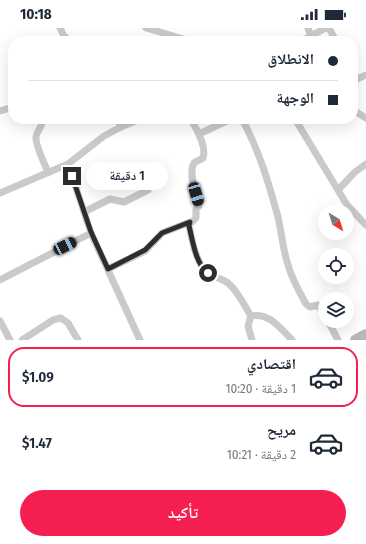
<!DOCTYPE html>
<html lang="ar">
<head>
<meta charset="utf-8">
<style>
  body { margin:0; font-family:"Fira Sans Condensed","Noto Naskh Arabic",sans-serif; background:#f6f6f7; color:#1f2937; direction:rtl; height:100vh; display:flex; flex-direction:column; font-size:15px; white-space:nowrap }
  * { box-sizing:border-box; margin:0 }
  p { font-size:13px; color:#747a83 }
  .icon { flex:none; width:22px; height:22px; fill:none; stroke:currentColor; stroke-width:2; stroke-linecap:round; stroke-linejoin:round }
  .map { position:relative; height:312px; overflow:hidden; direction:ltr }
  .sheet { display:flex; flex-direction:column; background:#fff; flex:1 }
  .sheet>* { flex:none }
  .top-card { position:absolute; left:8px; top:8px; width:350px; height:88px; border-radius:16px; box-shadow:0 4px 16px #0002; direction:rtl; display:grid; align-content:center; height:88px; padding:0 20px; background:#fff }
  .needle { width:26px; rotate:142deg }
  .buttons { position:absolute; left:318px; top:176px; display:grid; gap:8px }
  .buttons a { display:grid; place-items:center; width:36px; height:36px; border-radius:50%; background:#fff; box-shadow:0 4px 16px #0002; font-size:20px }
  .end { position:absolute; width:18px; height:18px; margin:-9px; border:5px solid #2d2d2d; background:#fff; box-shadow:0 0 0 2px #fff }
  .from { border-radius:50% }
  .bubble { position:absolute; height:28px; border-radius:14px; background:#fff; box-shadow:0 4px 16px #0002; font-size:13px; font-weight:600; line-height:28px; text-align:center; direction:rtl }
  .car { position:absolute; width:12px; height:24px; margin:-12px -6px; border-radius:5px; box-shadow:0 0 3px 1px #0007; background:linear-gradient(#222 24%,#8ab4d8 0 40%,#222 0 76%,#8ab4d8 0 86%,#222 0) }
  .top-card b { display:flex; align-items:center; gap:14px; height:38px; font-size:15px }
  .top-card b+b { border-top:1px solid #e0e1e3 }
  .top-card i { width:10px; height:10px; background:#1f2937 }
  ul { padding:7px 0 0; list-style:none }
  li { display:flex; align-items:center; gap:12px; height:60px; margin:0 8px 6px; padding:0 12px; border:2px solid transparent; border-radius:16px }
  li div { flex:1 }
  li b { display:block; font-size:15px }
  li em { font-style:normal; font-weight:600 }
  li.selected { border-color:#f51e51 }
  li>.icon { width:36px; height:36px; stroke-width:1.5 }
  .cta { display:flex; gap:8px; margin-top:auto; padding:8px 20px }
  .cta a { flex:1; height:46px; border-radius:24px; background:#f51e51; color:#fff; font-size:16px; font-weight:600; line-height:46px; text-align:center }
  .status { display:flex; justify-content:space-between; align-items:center; height:28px; padding:0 20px; background:#fff; direction:ltr }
  .status svg { height:11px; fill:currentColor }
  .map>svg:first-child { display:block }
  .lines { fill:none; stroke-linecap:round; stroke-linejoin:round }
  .minor { stroke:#cacaca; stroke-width:7 }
  .secondary { stroke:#b7b7b7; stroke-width:10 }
  .route { stroke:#2d2d2d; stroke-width:5 }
</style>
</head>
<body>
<div class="status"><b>10:18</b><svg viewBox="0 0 49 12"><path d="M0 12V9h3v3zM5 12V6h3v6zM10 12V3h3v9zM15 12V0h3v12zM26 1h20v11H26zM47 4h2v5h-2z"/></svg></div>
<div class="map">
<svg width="366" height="312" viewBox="0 0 366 312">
  <rect width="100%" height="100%" fill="#fff"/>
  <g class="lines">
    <path class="minor" d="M60,0L64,8L70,13
      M146,0L190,13
      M308,0L311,8
      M329,0L336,13
      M301,13L326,0
      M353,43L357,51
      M353,53L366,47
      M353,82L366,90
      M0,83L13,79
      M42,91C43,99 37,102 36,109C35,117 45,136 48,145
      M117,91L121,99
      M191,91C196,101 207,118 203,130C200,132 196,133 194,135C188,145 196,167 199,178L196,181V190L189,197C191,208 195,229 202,238C208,248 219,249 228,255C238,263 244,277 251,288
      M242,91C259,122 269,156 278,189C282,206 283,224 289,240C293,253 300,265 306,276L310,279L318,277L325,288
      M295,91L347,177L366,197
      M199,106L231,91
      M68,136L91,205L140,312
      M338,162L355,144L366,136
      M0,165L68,136L104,108L121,99L140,91
      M84,184L110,171L124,174L148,162
      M108,241L145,223L162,205L190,194
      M0,252L91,205
      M251,288C269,284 280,300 292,312
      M251,288L248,298L252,312
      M0,293L10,312
      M328,293L338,312
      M22,312L53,292L61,290L68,295L78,312"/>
    <path class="secondary" d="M355,312L366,306"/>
  </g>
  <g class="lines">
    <path class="route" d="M72,148L91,204L108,241L145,222L162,205L190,194L189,198C193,213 195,235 208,245"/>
  </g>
</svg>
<div class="buttons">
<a><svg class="needle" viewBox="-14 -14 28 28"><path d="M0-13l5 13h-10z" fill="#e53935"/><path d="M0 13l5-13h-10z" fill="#747a83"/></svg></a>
<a><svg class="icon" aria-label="locate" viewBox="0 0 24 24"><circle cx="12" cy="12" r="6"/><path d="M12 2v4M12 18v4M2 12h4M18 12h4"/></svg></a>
<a><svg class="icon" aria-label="layers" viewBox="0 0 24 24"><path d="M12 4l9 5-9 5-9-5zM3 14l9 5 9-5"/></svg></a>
</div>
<i class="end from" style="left:208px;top:245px"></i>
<i class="end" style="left:72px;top:148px"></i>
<div class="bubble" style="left:86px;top:134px;width:82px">1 دقيقة</div>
<i class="car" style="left:196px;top:166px;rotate:164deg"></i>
<i class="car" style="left:65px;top:218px;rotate:63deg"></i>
<div class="top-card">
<b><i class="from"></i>الانطلاق</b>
<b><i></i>الوجهة</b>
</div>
</div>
<section class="sheet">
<ul>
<li class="selected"><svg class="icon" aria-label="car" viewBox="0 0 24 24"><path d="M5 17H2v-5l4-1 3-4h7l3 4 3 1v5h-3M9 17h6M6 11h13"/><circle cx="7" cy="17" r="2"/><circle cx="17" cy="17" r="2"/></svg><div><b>اقتصادي</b><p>1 دقيقة · 10:20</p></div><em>$1.09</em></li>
<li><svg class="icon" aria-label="car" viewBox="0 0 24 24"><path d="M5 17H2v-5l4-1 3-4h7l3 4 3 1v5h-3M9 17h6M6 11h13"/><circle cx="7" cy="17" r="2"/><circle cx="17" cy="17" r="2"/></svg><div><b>مريح</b><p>2 دقيقة · 10:21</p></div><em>$1.47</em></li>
</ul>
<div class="cta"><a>تأكيد</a></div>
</section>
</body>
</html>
